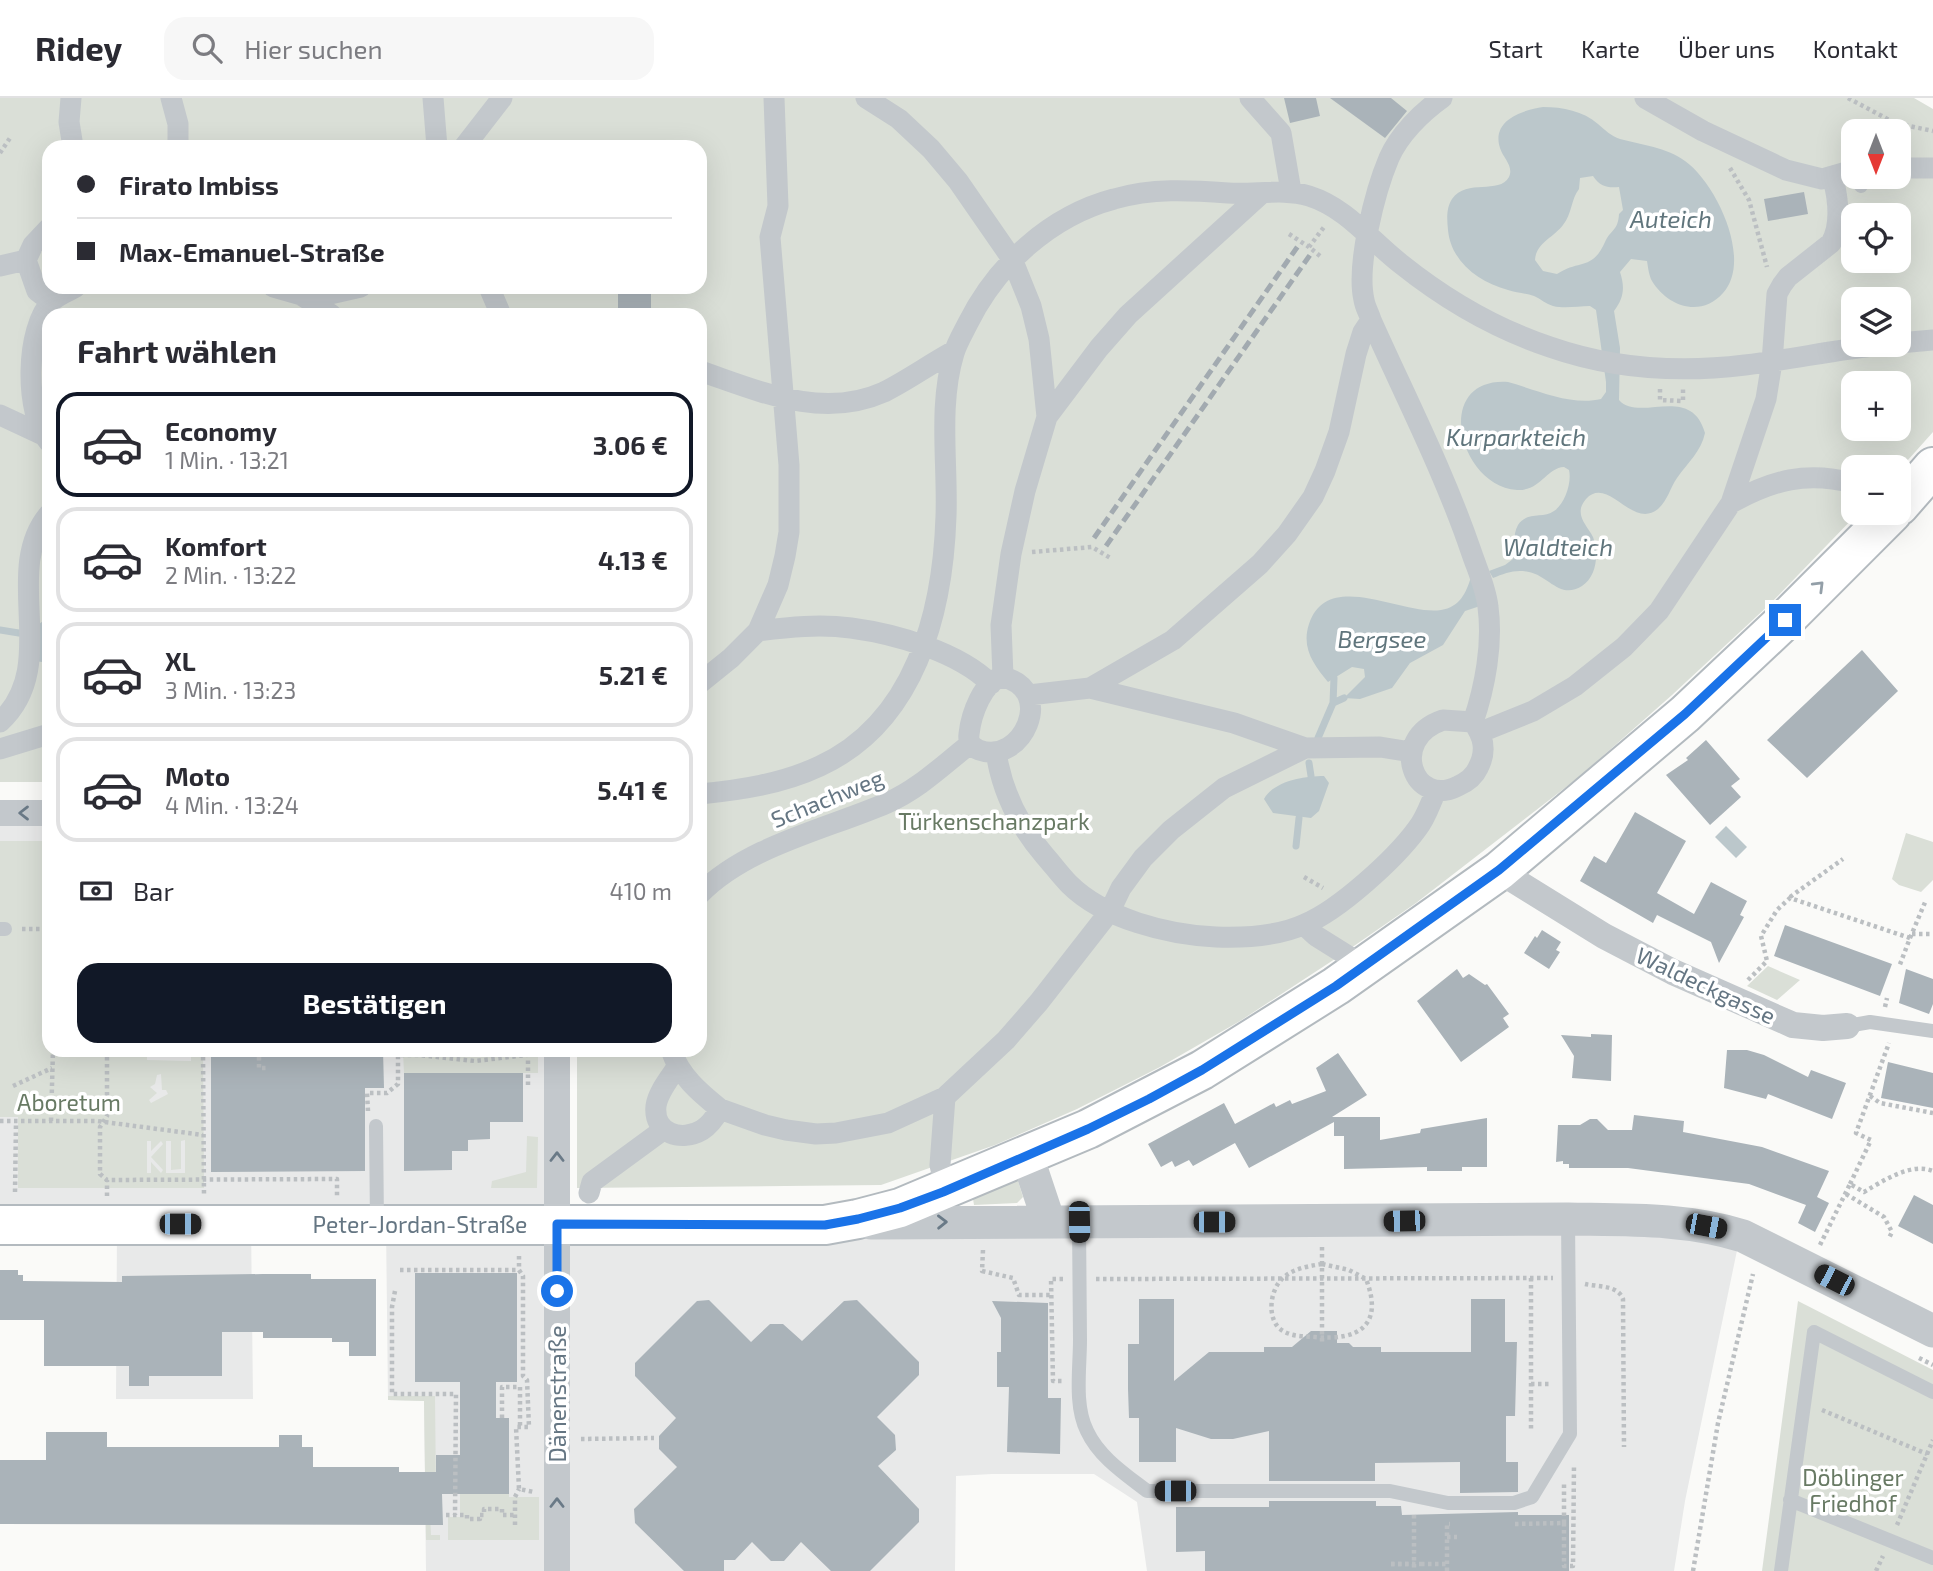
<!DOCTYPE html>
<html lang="de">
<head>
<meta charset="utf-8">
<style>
  body { margin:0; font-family:"Exo 2",sans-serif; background:#f7f7f7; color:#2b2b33; height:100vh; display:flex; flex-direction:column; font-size:26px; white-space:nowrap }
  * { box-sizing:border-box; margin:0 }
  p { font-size:23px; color:#7c7c81 }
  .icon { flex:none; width:38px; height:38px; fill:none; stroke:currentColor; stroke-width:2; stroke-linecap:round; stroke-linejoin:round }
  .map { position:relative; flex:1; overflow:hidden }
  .details { position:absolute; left:42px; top:210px; width:665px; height:749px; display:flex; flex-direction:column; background:#fff; border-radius:21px; box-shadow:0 7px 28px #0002 }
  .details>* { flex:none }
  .guide { position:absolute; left:42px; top:42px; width:665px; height:154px; border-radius:21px; box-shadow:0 7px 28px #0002; display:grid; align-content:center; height:154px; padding:0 35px; background:#fff }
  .needle { width:46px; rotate:180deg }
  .controls { position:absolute; left:1841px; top:21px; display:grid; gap:14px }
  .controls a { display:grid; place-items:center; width:70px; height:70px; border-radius:14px; background:#fff; box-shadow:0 7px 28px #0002; font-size:35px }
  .end { position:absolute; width:32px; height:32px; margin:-16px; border:9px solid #1a73e8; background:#fff; box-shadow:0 0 0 4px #fff }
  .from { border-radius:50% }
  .car { position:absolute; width:21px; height:42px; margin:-21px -10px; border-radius:9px; box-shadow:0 0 5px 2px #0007; background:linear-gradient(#222 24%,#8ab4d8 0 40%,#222 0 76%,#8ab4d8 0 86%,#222 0) }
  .guide b { display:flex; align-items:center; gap:24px; height:66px; font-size:26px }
  .guide b+b { border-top:2px solid #e1e1e2 }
  .guide i { width:18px; height:18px; background:#2b2b33 }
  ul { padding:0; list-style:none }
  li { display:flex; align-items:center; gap:21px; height:105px; margin:0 14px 10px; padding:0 21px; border:4px solid #e1e1e2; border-radius:21px }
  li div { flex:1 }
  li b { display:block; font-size:26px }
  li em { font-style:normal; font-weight:700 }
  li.current { border-color:#111827 }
  li>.icon { width:63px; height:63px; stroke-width:1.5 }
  h2 { padding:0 35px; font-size:32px; line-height:84px }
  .pay { display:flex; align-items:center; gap:18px; height:77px; padding:0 35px; font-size:26px }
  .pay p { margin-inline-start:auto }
  .button { display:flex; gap:14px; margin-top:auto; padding:14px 35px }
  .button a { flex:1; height:80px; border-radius:21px; background:#111827; color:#fff; font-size:28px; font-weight:700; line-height:80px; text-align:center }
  header { display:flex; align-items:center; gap:42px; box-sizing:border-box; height:98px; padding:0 35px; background:#fff; border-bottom:2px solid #e1e1e2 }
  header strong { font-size:33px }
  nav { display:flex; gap:38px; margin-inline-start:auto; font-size:24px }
  .search { width:490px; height:63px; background:#f7f7f7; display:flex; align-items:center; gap:18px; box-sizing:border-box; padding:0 24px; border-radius:21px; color:#7c7c81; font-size:26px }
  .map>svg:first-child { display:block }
  .built { fill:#e8e9e9 }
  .green { fill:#dadfd7; fill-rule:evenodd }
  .water { fill:#bbc7cb; fill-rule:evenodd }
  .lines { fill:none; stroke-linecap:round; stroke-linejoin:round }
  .stream { stroke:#bbc7cb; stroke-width:7 }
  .building { fill:#aab3b9 }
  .secondary-casing { stroke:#b3babf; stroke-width:42 }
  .path { stroke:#bbbfc2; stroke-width:4.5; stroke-dasharray:3.5 3.5; stroke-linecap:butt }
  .service { stroke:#c3c8cc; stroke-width:14 }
  .pedestrian { stroke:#c3c8cc; stroke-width:21 }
  .minor { stroke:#c3c8cc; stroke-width:26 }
  .tertiary { stroke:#c3c8cc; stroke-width:33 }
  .secondary { stroke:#fff; stroke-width:38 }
  .rail { stroke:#a2aab0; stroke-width:5; stroke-dasharray:10 5; stroke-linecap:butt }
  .path-bridge { stroke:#bbbfc2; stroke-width:4.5; stroke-dasharray:3.5 3.5; stroke-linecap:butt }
  .oneway { stroke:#939fa8 }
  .oneway2 { stroke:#6a7a87 }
  .route { stroke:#1a73e8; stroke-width:9 }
  .labels { text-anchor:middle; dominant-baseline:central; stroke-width:7; stroke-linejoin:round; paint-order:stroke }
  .street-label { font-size:23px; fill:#657683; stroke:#fff }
  .park-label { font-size:23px; fill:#687a64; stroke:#fff }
  .water-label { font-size:24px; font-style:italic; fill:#60757c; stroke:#fff }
</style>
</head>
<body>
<header>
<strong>Ridey</strong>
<div class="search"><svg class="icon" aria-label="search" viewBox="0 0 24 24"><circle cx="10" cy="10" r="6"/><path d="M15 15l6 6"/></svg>Hier suchen</div>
<nav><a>Start</a><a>Karte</a><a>Über uns</a><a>Kontakt</a></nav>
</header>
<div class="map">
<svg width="1933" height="1473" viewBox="0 0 1933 1473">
  <rect width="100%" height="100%" fill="#fafaf8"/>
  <path class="built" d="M0,715H49V952H557V1125L1740,1138L1685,1403L1674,1473H1147L1137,1404L1094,1376H992L956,1378L955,1473H426L424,1303L388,1302L386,1126H251L253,1301H116L117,1130L0,1129Z"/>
  <path class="green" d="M0,0H1914L1933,11V334L1899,372V369H1853V415H1858L1771,505L1672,597L1579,679L1416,805L1338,859L1240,923L1160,969L1077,1011L995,1047L881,1087L577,1090V952H700V217H49V684H0ZM1853,33H1899V79H1853ZM49,49H700V189H49ZM1853,117H1899V163H1853ZM1853,201H1899V247H1853ZM1853,285H1899V331H1853Z
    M1906,735L1933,744V782L1921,794L1899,787L1892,781Z
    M0,743H49V952H115V958L121,957V952H124V958H130V952H133L134,957H139L140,952L191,955L192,952H203L204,1090H18V1019H0ZM147,957L191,958V963L147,962ZM161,976L162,992H166L168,996L151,1005L149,1002L157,995L150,989L155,986L157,977ZM185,1042V1075H166V1043H171V1072L181,1071V1043ZM147,1043H151V1053L161,1043L163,1046L151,1059L163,1072L161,1075L151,1064V1075H147Z
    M1768,868L1800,882L1777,902L1747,888Z
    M383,952H538V975H404L403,954H383Z
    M527,1038L538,1039L537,1090H491L492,1083L526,1074Z
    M1015,1081L1018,1083L1023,1099L1017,1105L974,1107L972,1095Z
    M1798,1203L1933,1272V1473H1762Z
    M388,1298H435L436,1393L430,1417L431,1437H440V1442H426L424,1303L388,1302Z
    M460,1396H509V1399H539V1442H448V1419H460Z"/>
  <path class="water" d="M1543,9C1563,9 1583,13 1598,26C1605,32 1611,38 1620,41C1642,47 1666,49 1685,63C1716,85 1753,162 1723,195C1701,220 1668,209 1652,183C1649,178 1648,169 1647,163L1631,161L1620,174C1625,189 1624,200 1614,213L1620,250L1619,302C1639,325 1691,285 1705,335C1701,354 1688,364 1677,380C1670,390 1668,402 1658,411C1632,432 1608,377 1586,401C1573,416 1587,427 1593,439C1599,455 1597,478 1582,488C1560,502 1549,478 1529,474C1516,471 1505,475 1493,480L1489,473L1505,467L1513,461C1516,450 1512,437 1518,427C1527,413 1543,421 1554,413C1565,406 1572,384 1569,372L1564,369C1546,370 1541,393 1517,392C1458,388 1432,279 1508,284C1537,292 1571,308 1601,301L1606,294V284L1596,212L1590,208C1578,208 1565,211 1553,208C1546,206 1541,201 1534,198C1526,195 1516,195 1508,192C1479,184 1451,164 1448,132C1447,122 1446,110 1452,101C1467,80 1499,97 1509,79C1514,68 1503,60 1500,50C1491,22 1523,12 1543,9ZM1593,78C1600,89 1608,90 1619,89L1623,112L1619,116C1618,133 1611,131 1605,144C1592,173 1580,161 1557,176L1543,173L1535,162C1536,145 1553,140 1563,127C1572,116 1571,101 1579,91L1580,80Z
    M1471,479L1480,508L1465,513L1443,547L1410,565L1392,590L1360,601L1344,600L1365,579L1364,571L1352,569L1328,584C1314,567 1301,550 1309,526C1328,470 1402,518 1441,512C1460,509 1466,495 1471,479Z
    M49,519V565L35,563L39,526Z
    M1324,678L1329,685L1319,713L1311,720L1273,715L1264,701C1274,683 1304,678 1324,678Z
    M1726,728L1747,749L1736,760L1715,739Z"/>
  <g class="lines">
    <path class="stream" d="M0,532L25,536
      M1333,605L1334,580
      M1318,640L1333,605L1344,600
      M1309,665L1311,678
      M1296,748L1299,720"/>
  </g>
  <path class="building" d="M1284,0H1316L1320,18L1290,25Z
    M1330,0H1391L1407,13L1385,40Z
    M1804,94L1808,116L1768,123L1764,101Z
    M618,189H651V217H618Z
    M1862,552L1898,593L1807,680L1767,642Z
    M1706,642L1740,681L1731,688L1741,699L1710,727L1666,677L1688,662L1686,660Z
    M1635,714L1686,743L1657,795L1694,816L1711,784L1747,803L1740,817L1744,819L1719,865L1711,844L1657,817L1653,825L1580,783L1594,758L1606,765Z
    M1785,827L1892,866L1880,898L1774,858Z
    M1542,832L1561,844L1556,852L1560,854L1549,871L1524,855L1535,838L1537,840Z
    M1457,871L1463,880L1469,876L1485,887L1487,886L1509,916L1503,920L1509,929L1461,964L1417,903Z
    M1906,871L1933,881V906L1929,916L1899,905Z
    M1591,936L1612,937L1611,983L1572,980L1574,958L1561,937L1591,939Z
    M211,952H383L384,990H365V1073L211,1074Z
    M1727,952H1747L1764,957L1808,979L1811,972L1846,985L1832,1021L1768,996L1766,1001L1724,990Z
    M1338,955L1367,997L1332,1019H1380V1042L1420,1035L1421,1031L1487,1020V1069H1462V1073H1427V1069L1344,1071V1038H1334V1024L1249,1070L1235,1045L1193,1068L1189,1062L1175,1069L1172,1063L1161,1069L1148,1046L1224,1005L1235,1026L1274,1005L1276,1009L1290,1002L1292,1006L1326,993L1316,970Z
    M1888,964L1933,975V1010L1881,1000Z
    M404,975H523V1024H490V1041L468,1042V1053H452V1072L404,1073Z
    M1634,1017L1684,1023L1683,1034L1762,1049L1829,1073L1817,1099L1829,1105L1815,1134L1798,1125L1806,1107L1749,1086L1628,1070H1569V1066H1563V1063L1556,1064L1558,1027H1580L1590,1021H1597L1608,1032H1632Z
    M1914,1097L1933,1107V1146L1898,1128Z
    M0,1172H18V1177H23V1183L122,1184V1178L263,1176H311V1181H376V1258H349V1244H332V1240H263V1234H222V1278H149V1288H129V1268H44V1222H0Z
    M415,1175H517V1284H496V1320H509V1396H442L443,1427L0,1426V1362H46V1334H107V1349H279V1337H302V1349H313V1369H399V1374H436V1357H460V1284H415Z
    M1139,1201H1174V1283L1209,1254H1264V1249H1292L1311,1233H1337V1245H1349L1353,1249H1381V1254H1471V1201H1505V1244H1517L1515,1318H1506V1364H1518V1394L1460,1395V1364L1375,1365V1383H1269V1333L1233,1341H1211L1176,1330V1364H1139V1320H1129L1128,1291V1246H1139Z
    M709,1202L751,1244L770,1226H783L802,1243L844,1203L857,1202L919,1264V1277L877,1319L895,1337L896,1352L878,1368L919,1411V1424L870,1473H831L801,1444L784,1463H771L752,1444L735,1462H724V1473H684L635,1425L634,1411L677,1369L659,1351V1338L676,1320L635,1278V1265L697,1203Z
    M992,1203L1048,1205V1300H1061L1060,1356L1007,1354L1009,1289H997V1254H1001V1220Z
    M1269,1403H1376V1408H1401L1402,1417L1518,1414V1417H1569V1473H1205V1453L1176,1454V1409H1269Z"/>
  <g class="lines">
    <g class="secondary-casing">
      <path id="secondary" d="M1899,408L1933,369
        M0,1127H825L858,1121L900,1110L1088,1031L1202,972L1336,888L1499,773L1685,616L1785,522L1892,415"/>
    </g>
    <path class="path" d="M1848,0L1895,25L1933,33
      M0,55L10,40
      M1730,70L1749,102L1767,169
      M1289,136L1309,149
      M1320,158L1309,149L1324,129
      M1660,291V302L1683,303V290
      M1032,454L1092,449L1112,461
      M1304,779L1323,790
      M1790,799L1843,761
      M22,831H49
      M1912,836H1933
      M1910,840L1926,802
      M1748,882L1767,863L1761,838L1777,812L1790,800L1910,840L1899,869
      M1885,909L1887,900
      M107,952V1018L100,1029V1076L107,1082L337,1081V1099
      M203,952L204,1098
      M259,952V970H267
      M528,987V956
      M13,988L52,970
      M1870,998L1880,1005L1933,1015
      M368,1013L367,995H387L398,986V957H419L475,963L535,956
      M0,1023H97L203,1037
      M51,1023L53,952
      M1850,1086L1871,1042L1856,1035L1889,945
      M15,1094L16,1024
      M1846,1096L1884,1119L1892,1134L1889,1140
      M107,1098V1082
      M1820,1147L1850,1086L1864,1094C1883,1083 1911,1064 1933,1073
      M1322,1149V1245
      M983,1152L982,1173L1013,1180L1019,1197H1051
      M519,1158V1172L523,1178V1278L527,1282L529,1329H516L519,1391L534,1394
      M1322,1166L1349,1172L1366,1181C1384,1227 1359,1243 1315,1239C1303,1238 1289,1239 1279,1230C1270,1221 1270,1205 1274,1194C1281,1173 1302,1169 1322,1166Z
      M400,1172H519
      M1531,1180V1334
      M1063,1181H1051L1053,1283H1063
      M1096,1181L1553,1180
      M1585,1186C1598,1189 1618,1187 1623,1201L1624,1349
      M395,1193L392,1209V1296H456L455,1417
      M1919,1260L1933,1267
      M1531,1286H1551
      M1822,1312L1927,1356
      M502,1320V1289H520V1329
      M581,1341L654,1340
      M446,1417H467V1421H480V1417H484V1411H502V1417H515
      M1414,1417V1473
      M1564,1425V1383
      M1515,1426L1564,1425V1468H1573L1574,1367
      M515,1427V1399L519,1391
      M1897,1427L1933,1342
      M1447,1439H1457
      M1391,1466H1414
      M1421,1466H1447
      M1447,1473V1426H1450
      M1693,1473L1718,1325L1753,1176
      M1876,1473L1883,1458"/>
    <path class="service" d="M1854,79L1861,88
      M0,831H5
      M1847,928L1870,924L1933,933
      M376,1028L377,1125
      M1079,1124C1079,1163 1080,1203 1080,1242C1080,1271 1074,1307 1087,1333C1099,1359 1125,1376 1147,1393H1390L1448,1405H1514L1532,1399L1570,1336L1568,1121
      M1790,1402L1933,1460
      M1781,1473L1814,1234L1933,1294"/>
    <path class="pedestrian" d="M71,0L69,24L73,49
      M171,0L178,26V49
      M433,0L437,49
      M866,0L899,21L931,51L958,83L1012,161L1031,208L1039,241L1047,319
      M1250,0L1281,35L1291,93
      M1645,0L1703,33L1786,72L1822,81L1853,72
      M464,49L502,0
      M1899,70H1933
      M49,130L33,147L26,162L37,193L52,204
      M0,168L26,162
      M273,189L301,197L332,217
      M489,189L501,217
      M301,197L330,196L361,189
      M1371,222C1405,298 1444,374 1471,453C1477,471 1486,490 1488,509C1493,546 1485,589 1473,624
      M1899,245L1933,242
      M700,273C759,293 822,322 884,294C908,282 930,266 954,253
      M0,317L43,337
      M49,344C24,316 25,230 52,203C58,197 69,193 76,189
      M1731,405C1773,382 1806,373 1853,385
      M758,533C789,529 820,526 851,530C896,536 959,554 991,586
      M1003,579L1001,527L1011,456L1025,393L1047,319L1099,250L1128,217L1261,96
      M1003,579C1057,592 1022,668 979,652C971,649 968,644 969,636C971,617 983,582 1003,579Z
      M700,585L731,560L758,533L778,487L785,458L789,434V367L770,139L778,108L774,0
      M1090,590L1173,542L1260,466L1287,436L1313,399L1325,373L1339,334L1356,256L1363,234L1371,222C1369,215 1365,209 1364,202C1356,167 1375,93 1389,60C1399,37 1421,15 1442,0
      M1029,597L1090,590L1234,625L1305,650
      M1443,622L1473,624C1484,639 1487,653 1478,670C1474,679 1467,684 1458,688C1414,711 1387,641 1443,622Z
      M0,624C62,567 0,474 49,416
      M1481,634L1533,613L1575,588L1624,549L1659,513L1731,405L1766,301L1772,264L1777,196L1782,187L1788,179L1831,145C1842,126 1838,100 1833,80
      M0,651L49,636
      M996,654C1002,694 1019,728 1045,758C1053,767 1061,778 1069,786C1104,821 1169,837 1216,839C1244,840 1279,838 1305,826C1339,812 1395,761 1417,731C1426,720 1430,706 1436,693
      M700,696C740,692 782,686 820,668C915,624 943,515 946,418C948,365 938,308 954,255C957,245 963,235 968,225C997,167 1050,118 1114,101C1152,90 1189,92 1228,95C1255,97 1283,90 1309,98C1347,110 1370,142 1401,166C1446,202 1496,231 1550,249C1613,271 1680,275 1745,267C1791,262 1837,251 1883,247
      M700,796C747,748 827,731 887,705C919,691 943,667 970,646
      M1304,827L1316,838L1364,868
      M671,952C680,978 699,994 720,1011C716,1018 710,1027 702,1032C682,1044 653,1036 656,1008C658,994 670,980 677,969
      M945,999L940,1067L946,1092
      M720,1011L765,1027L786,1032L816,1036L836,1035L888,1025L945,999L1006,942L1039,904L1110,813L1121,790L1143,760L1171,732L1224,690L1305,650L1380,649L1411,654
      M589,1095L592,1084L663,1032"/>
    <path class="minor" d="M0,715H49
      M1499,773L1604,838L1673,874L1793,927L1823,930L1847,928
      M557,952V1473"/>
    <path class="tertiary" d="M1027,1058L1049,1124
      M871,1125L1568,1121C1627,1122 1686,1120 1743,1138L1933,1233"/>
    <use href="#secondary" class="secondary"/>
    <path class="rail" d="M1094,440L1298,148
      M1106,448L1310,157"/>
    <path class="path-bridge" d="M1391,1466H1421"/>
  </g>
  <defs><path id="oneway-chevron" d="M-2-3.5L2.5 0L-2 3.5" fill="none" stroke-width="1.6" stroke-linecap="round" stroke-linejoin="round" transform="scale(1.75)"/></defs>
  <use class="oneway" href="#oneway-chevron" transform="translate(1819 488) rotate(-45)"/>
  <g class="oneway2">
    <use href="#oneway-chevron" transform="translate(24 715) rotate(180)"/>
    <use href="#oneway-chevron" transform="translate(557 1059) rotate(-90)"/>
    <use href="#oneway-chevron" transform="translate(942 1124) rotate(-1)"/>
    <use href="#oneway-chevron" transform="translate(557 1405) rotate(-90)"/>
  </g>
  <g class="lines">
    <path class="route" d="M557,1193V1126L825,1127L858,1121L900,1110L943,1094L1088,1031L1149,1001L1202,972L1336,888L1499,772L1685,616L1785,522"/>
  </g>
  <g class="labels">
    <g class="street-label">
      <text transform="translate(827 700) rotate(-22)">Schachweg</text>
      <text transform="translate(1706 887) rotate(25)">Waldeckgasse</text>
      <text x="420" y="1126">Peter-Jordan-Straße</text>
      <text transform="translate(557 1296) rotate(-90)">Dänenstraße</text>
    </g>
    <g class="park-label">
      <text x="994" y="723">Türkenschanzpark</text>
      <text x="69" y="1004">Aboretum</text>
      <text x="1853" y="1379">Döblinger<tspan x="1853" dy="26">Friedhof</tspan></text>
    </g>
    <g class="water-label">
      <text x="1671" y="120">Auteich</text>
      <text x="1516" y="338">Kurparkteich</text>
      <text x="1558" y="448">Waldteich</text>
      <text x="1382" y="540">Bergsee</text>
    </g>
  </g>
</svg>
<div class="controls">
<a><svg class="needle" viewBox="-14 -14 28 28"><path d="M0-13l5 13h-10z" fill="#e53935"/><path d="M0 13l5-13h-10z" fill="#7c7c81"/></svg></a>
<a><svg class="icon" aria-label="locate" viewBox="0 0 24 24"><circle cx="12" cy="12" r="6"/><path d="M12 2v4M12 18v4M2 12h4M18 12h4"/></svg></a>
<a><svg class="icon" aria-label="layers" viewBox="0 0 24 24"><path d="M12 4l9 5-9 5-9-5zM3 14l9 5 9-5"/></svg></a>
<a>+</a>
<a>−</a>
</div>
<i class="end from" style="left:557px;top:1193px"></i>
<i class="end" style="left:1785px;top:522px"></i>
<i class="car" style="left:1404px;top:1123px;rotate:269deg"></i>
<i class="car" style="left:1079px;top:1124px;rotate:179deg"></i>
<i class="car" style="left:1214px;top:1124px;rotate:90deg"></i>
<i class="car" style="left:180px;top:1126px;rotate:90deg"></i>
<i class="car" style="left:1706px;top:1128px;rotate:101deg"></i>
<i class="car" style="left:1834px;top:1182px;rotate:297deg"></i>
<i class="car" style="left:1175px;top:1393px;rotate:270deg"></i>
<div class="guide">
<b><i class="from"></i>Firato Imbiss</b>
<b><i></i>Max-Emanuel-Straße</b>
</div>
<section class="details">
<h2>Fahrt wählen</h2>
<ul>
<li class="current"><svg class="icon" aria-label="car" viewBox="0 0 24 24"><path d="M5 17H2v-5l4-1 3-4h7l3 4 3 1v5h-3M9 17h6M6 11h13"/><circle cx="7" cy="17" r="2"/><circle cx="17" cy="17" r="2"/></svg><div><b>Economy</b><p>1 Min. · 13:21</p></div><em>3.06 €</em></li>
<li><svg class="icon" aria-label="car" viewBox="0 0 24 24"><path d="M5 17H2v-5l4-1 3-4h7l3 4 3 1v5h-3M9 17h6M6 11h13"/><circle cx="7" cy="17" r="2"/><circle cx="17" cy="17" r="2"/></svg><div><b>Komfort</b><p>2 Min. · 13:22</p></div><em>4.13 €</em></li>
<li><svg class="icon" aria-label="car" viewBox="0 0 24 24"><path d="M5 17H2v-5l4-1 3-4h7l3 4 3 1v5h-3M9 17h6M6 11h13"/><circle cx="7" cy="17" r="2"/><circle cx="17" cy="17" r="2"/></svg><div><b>XL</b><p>3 Min. · 13:23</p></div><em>5.21 €</em></li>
<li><svg class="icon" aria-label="car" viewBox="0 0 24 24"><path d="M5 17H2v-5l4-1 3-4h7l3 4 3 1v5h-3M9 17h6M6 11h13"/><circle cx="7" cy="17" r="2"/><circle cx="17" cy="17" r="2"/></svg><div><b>Moto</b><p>4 Min. · 13:24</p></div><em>5.41 €</em></li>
</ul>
<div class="pay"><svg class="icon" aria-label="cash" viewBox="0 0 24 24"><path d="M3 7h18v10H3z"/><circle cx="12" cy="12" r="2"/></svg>Bar<p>410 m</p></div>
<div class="button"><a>Bestätigen</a></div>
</section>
</div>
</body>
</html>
